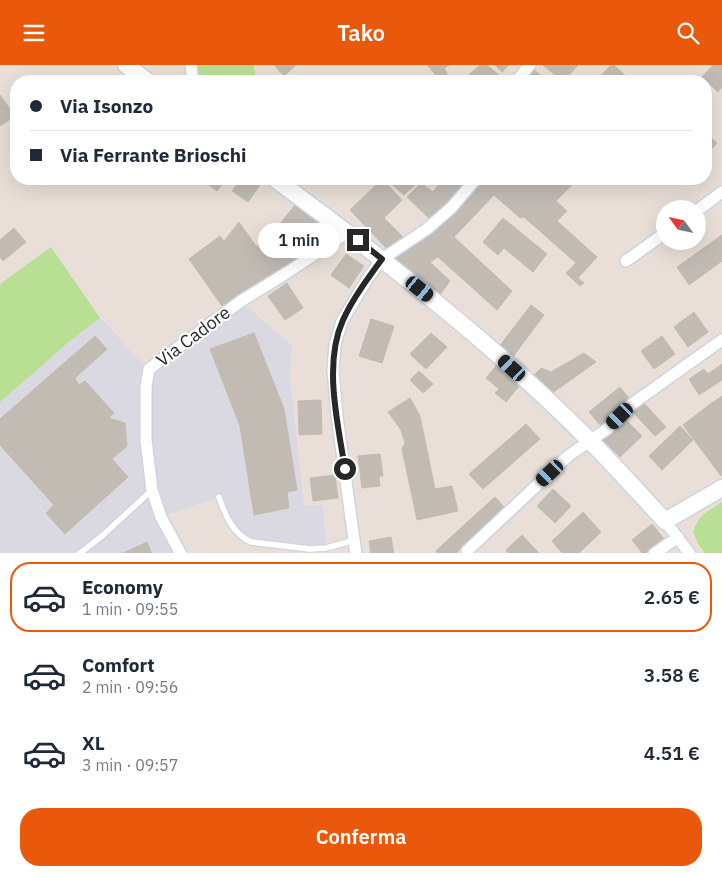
<!DOCTYPE html>
<html lang="it">
<head>
<meta charset="utf-8">
<style>
  body { margin:0; font-family:"IBM Plex Sans",sans-serif; background:#f2f2f3; color:#1f2937; height:100vh; display:flex; flex-direction:column; font-size:19px; white-space:nowrap }
  * { box-sizing:border-box; margin:0 }
  p { font-size:16px; color:#747a83 }
  .icon { flex:none; width:28px; height:28px; fill:none; stroke:currentColor; stroke-width:2; stroke-linecap:round; stroke-linejoin:round }
  .map { position:relative; height:488px; overflow:hidden }
  .details { display:flex; flex-direction:column; background:#fff; flex:1 }
  .details>* { flex:none }
  .top-card { position:absolute; left:10px; top:10px; width:702px; height:110px; border-radius:20px; box-shadow:0 5px 20px #0002; display:grid; align-content:center; height:110px; padding:0 20px; background:#fff }
  .needle { width:32px; rotate:303deg }
  .controls { position:absolute; left:656px; top:135px; display:grid; gap:10px }
  .controls a { display:grid; place-items:center; width:50px; height:50px; border-radius:50%; background:#fff; box-shadow:0 5px 20px #0002; font-size:25px }
  .end { position:absolute; width:22px; height:22px; margin:-11px; border:6px solid #272727; background:#fff; box-shadow:0 0 0 2px #fff }
  .from { border-radius:50% }
  .bubble { position:absolute; height:35px; border-radius:18px; background:#fff; box-shadow:0 5px 20px #0002; font-size:16px; font-weight:600; line-height:35px; text-align:center }
  .car { position:absolute; width:15px; height:30px; margin:-15px -8px; border-radius:6px; box-shadow:0 0 4px 1px #0007; background:linear-gradient(#222 24%,#8ab4d8 0 40%,#222 0 76%,#8ab4d8 0 86%,#222 0) }
  .top-card b { display:flex; align-items:center; gap:18px; height:48px; font-size:19px }
  .top-card b+b { border-top:1px solid #e0e1e3 }
  .top-card i { width:12px; height:12px; background:#1f2937 }
  ul { padding:9px 0 0; list-style:none }
  li { display:flex; align-items:center; gap:15px; height:70px; margin:0 10px 8px; padding:0 10px; border:2px solid transparent; border-radius:20px }
  li div { flex:1 }
  li b { display:block; font-size:19px }
  li em { font-style:normal; font-weight:600 }
  li.on { border-color:#ea580c }
  li>.icon { width:45px; height:45px; stroke-width:1.5 }
  .primary-button { display:flex; gap:10px; margin-top:auto; padding:10px 20px }
  .primary-button a { flex:1; height:58px; border-radius:20px; background:#ea580c; color:#fff; font-size:20px; font-weight:600; line-height:58px; text-align:center }
  header { display:flex; justify-content:space-between; align-items:center; height:65px; padding:0 20px; background:#ea580c; color:#fff; font-size:22px; font-weight:600 }
  .map>svg:first-child { display:block }
  .industrial { fill:#dad9e1 }
  .green { fill:#b9df95 }
  .building { fill:#c1bbb4; stroke:#c4bbb2 }
  .lines { fill:none; stroke-linecap:round; stroke-linejoin:round }
  .lane-casing { stroke:#cdd4e0; stroke-width:8 }
  .street-casing { stroke:#cdd4e0; stroke-width:14 }
  .secondary-casing { stroke:#cdd4e0; stroke-width:19 }
  .lane { stroke:#fff; stroke-width:5.5 }
  .street { stroke:#fff; stroke-width:11 }
  .secondary { stroke:#fff; stroke-width:16 }
  .route { stroke:#272727; stroke-width:6 }
  .labels { text-anchor:middle; dominant-baseline:central; stroke-width:4; stroke-linejoin:round; paint-order:stroke }
  .street-label { font-size:18px; fill:#272727; stroke:#fff }
</style>
</head>
<body>
<header><svg class="icon" aria-label="menu" viewBox="0 0 24 24"><path d="M4 6h16M4 12h16M4 18h16"/></svg>Tako<svg class="icon" aria-label="search" viewBox="0 0 24 24"><circle cx="10" cy="10" r="6"/><path d="M15 15l6 6"/></svg></header>
<div class="map">
<svg width="722" height="489" viewBox="0 0 722 489">
  <rect width="100%" height="100%" fill="#e9dfd8"/>
  <path class="industrial" d="M241,236L292,281L290,312L304,440H323L326,483L251,477L233,461L219,432L161,452L181,488L0,489V337L70,276L100,253L111,263L132,288L149,304Z"/>
  <path class="green" d="M191,0H254L256,16H193Z
    M51,182L100,253L70,276L0,337V219Z
    M722,437V488H705L698,479L693,467C699,449 707,447 722,437Z"/>
  <path class="building" d="M274,0H296L284,11Z
    M427,0H449L444,3L448,11L441,16Z
    M480,0H487L506,16H462Z
    M495,0H509L502,7Z
    M543,0H578L564,16H562Z
    M611,0H614L631,16H596Z
    M713,0H722V22L718,27L702,12Z
    M534,5L548,16H524Z
    M0,30L15,51L0,61Z
    M706,68L717,78L706,90Z
    M201,114H226L217,126Z
    M241,114H257L262,117L248,137L232,126Z
    M382,114L402,135L384,153L405,174L388,185L350,145Z
    M386,114H418L419,116L404,130Z
    M443,114H472L467,120L431,155L407,132L421,118L433,127Z
    M483,114H544L552,120L558,114H578L556,136L567,146L557,156L597,192L578,213L584,218L580,221L566,208L576,198L524,152L520,153L494,130L454,172L512,226L497,245L438,192L430,197L450,216L439,231L392,192L463,135Z
    M295,140L323,161L308,182L279,160Z
    M503,153L547,189L533,207L504,183L498,190L483,177Z
    M239,157L256,181L265,182L274,176L283,187L289,184L296,194L241,231L222,241L189,194L220,171L224,176Z
    M14,163L26,177L3,196L0,192V175Z
    M722,170V196L689,220L677,202Z
    M346,189L364,201L349,223L331,210Z
    M287,218L303,243L285,255L268,231Z
    M531,240L544,250L512,293L498,283Z
    M694,247L708,267L688,282L674,262Z
    M371,254L394,261L382,298L359,291Z
    M254,268L284,344L297,425L287,427L289,443L254,450L240,361L210,284Z
    M431,268L447,282L426,304L410,289Z
    M95,271L107,284L75,313L79,320L85,316L114,348L109,353L125,358L127,381L112,394L128,412L65,469L46,448L54,440L0,380V354Z
    M662,271L675,289L654,304L641,286Z
    M584,288L596,297L551,329L532,312L541,303L551,307Z
    M722,299V315L699,330L689,314L704,304L708,309Z
    M497,300L520,320L506,337L495,328L499,324L486,313Z
    M419,306L433,319L423,328L410,315Z
    M620,322L631,336L601,361L589,347Z
    M722,331V358L709,340Z
    M410,333L420,351L435,424L452,421L458,446L417,455L402,384L405,378L401,365L388,347Z
    M321,335L322,369L299,370L298,336Z
    M643,337L666,362L655,371L632,346Z
    M709,340L722,358V410L721,411L683,360Z
    M624,353L642,371L620,392L603,375Z
    M526,359L540,374L483,424L469,409Z
    M680,361L693,375L662,405L649,391Z
    M380,389L383,411H379L380,421L362,423L358,391Z
    M335,410L338,433L313,436L310,413Z
    M553,424L571,441L555,458L537,441Z
    M495,432L505,443L476,470L465,459Z
    M583,447L601,467L578,489H563L552,476Z
    M465,459L476,470L455,489H438L436,486Z
    M652,459L664,474L647,489H643L632,475Z
    M522,470L539,488V489H509L506,485Z
    M391,472L394,489H371L369,476Z
    M147,477L152,489H121Z"/>
  <g class="lines">
    <g class="lane-casing">
      <path id="lane" d="M219,432C225,450 233,469 251,477L310,484L326,483L355,475
        M79,489L102,471L152,425"/>
    </g>
    <g class="street-casing">
      <path id="street" d="M191,0L193,16
        M516,16L530,0
        M698,145L722,127
        M626,196L665,168
        M665,456L690,489
        M467,486L568,391L607,364L632,339L722,275
        M181,489L161,452L152,425L146,375V321L149,304L241,236L288,207L341,172L346,166
        M356,489L337,351L333,305L335,279L342,256L368,213L382,194L427,164L451,143L476,114
        M654,489L678,472"/>
    </g>
    <g class="secondary-casing">
      <path id="secondary" d="M126,0L147,16
        M275,114C385,195 494,279 590,376C616,402 640,429 665,456L722,423"/>
    </g>
    <use href="#lane" class="lane"/>
    <use href="#street" class="street"/>
    <use href="#secondary" class="secondary"/>
  </g>
  <g class="lines">
    <path class="route" d="M345,404C338,359 323,299 343,255C353,233 368,213 382,194L358,175"/>
  </g>
  <g class="labels">
    <g class="street-label">
      <text transform="translate(193 271) rotate(-37)">Via Cadore</text>
    </g>
  </g>
</svg>
<div class="controls">
<a><svg class="needle" viewBox="-14 -14 28 28"><path d="M0-13l5 13h-10z" fill="#e53935"/><path d="M0 13l5-13h-10z" fill="#747a83"/></svg></a>
</div>
<i class="end from" style="left:345px;top:404px"></i>
<i class="end" style="left:358px;top:175px"></i>
<div class="bubble" style="left:258px;top:158px;width:82px">1 min</div>
<i class="car" style="left:420px;top:224px;rotate:129deg"></i>
<i class="car" style="left:512px;top:303px;rotate:312deg"></i>
<i class="car" style="left:620px;top:351px;rotate:226deg"></i>
<i class="car" style="left:550px;top:408px;rotate:227deg"></i>
<div class="top-card">
<b><i class="from"></i>Via Isonzo</b>
<b><i></i>Via Ferrante Brioschi</b>
</div>
</div>
<section class="details">
<ul>
<li class="on"><svg class="icon" aria-label="car" viewBox="0 0 24 24"><path d="M5 17H2v-5l4-1 3-4h7l3 4 3 1v5h-3M9 17h6M6 11h13"/><circle cx="7" cy="17" r="2"/><circle cx="17" cy="17" r="2"/></svg><div><b>Economy</b><p>1 min · 09:55</p></div><em>2.65 €</em></li>
<li><svg class="icon" aria-label="car" viewBox="0 0 24 24"><path d="M5 17H2v-5l4-1 3-4h7l3 4 3 1v5h-3M9 17h6M6 11h13"/><circle cx="7" cy="17" r="2"/><circle cx="17" cy="17" r="2"/></svg><div><b>Comfort</b><p>2 min · 09:56</p></div><em>3.58 €</em></li>
<li><svg class="icon" aria-label="car" viewBox="0 0 24 24"><path d="M5 17H2v-5l4-1 3-4h7l3 4 3 1v5h-3M9 17h6M6 11h13"/><circle cx="7" cy="17" r="2"/><circle cx="17" cy="17" r="2"/></svg><div><b>XL</b><p>3 min · 09:57</p></div><em>4.51 €</em></li>
</ul>
<div class="primary-button"><a>Conferma</a></div>
</section>
</body>
</html>
